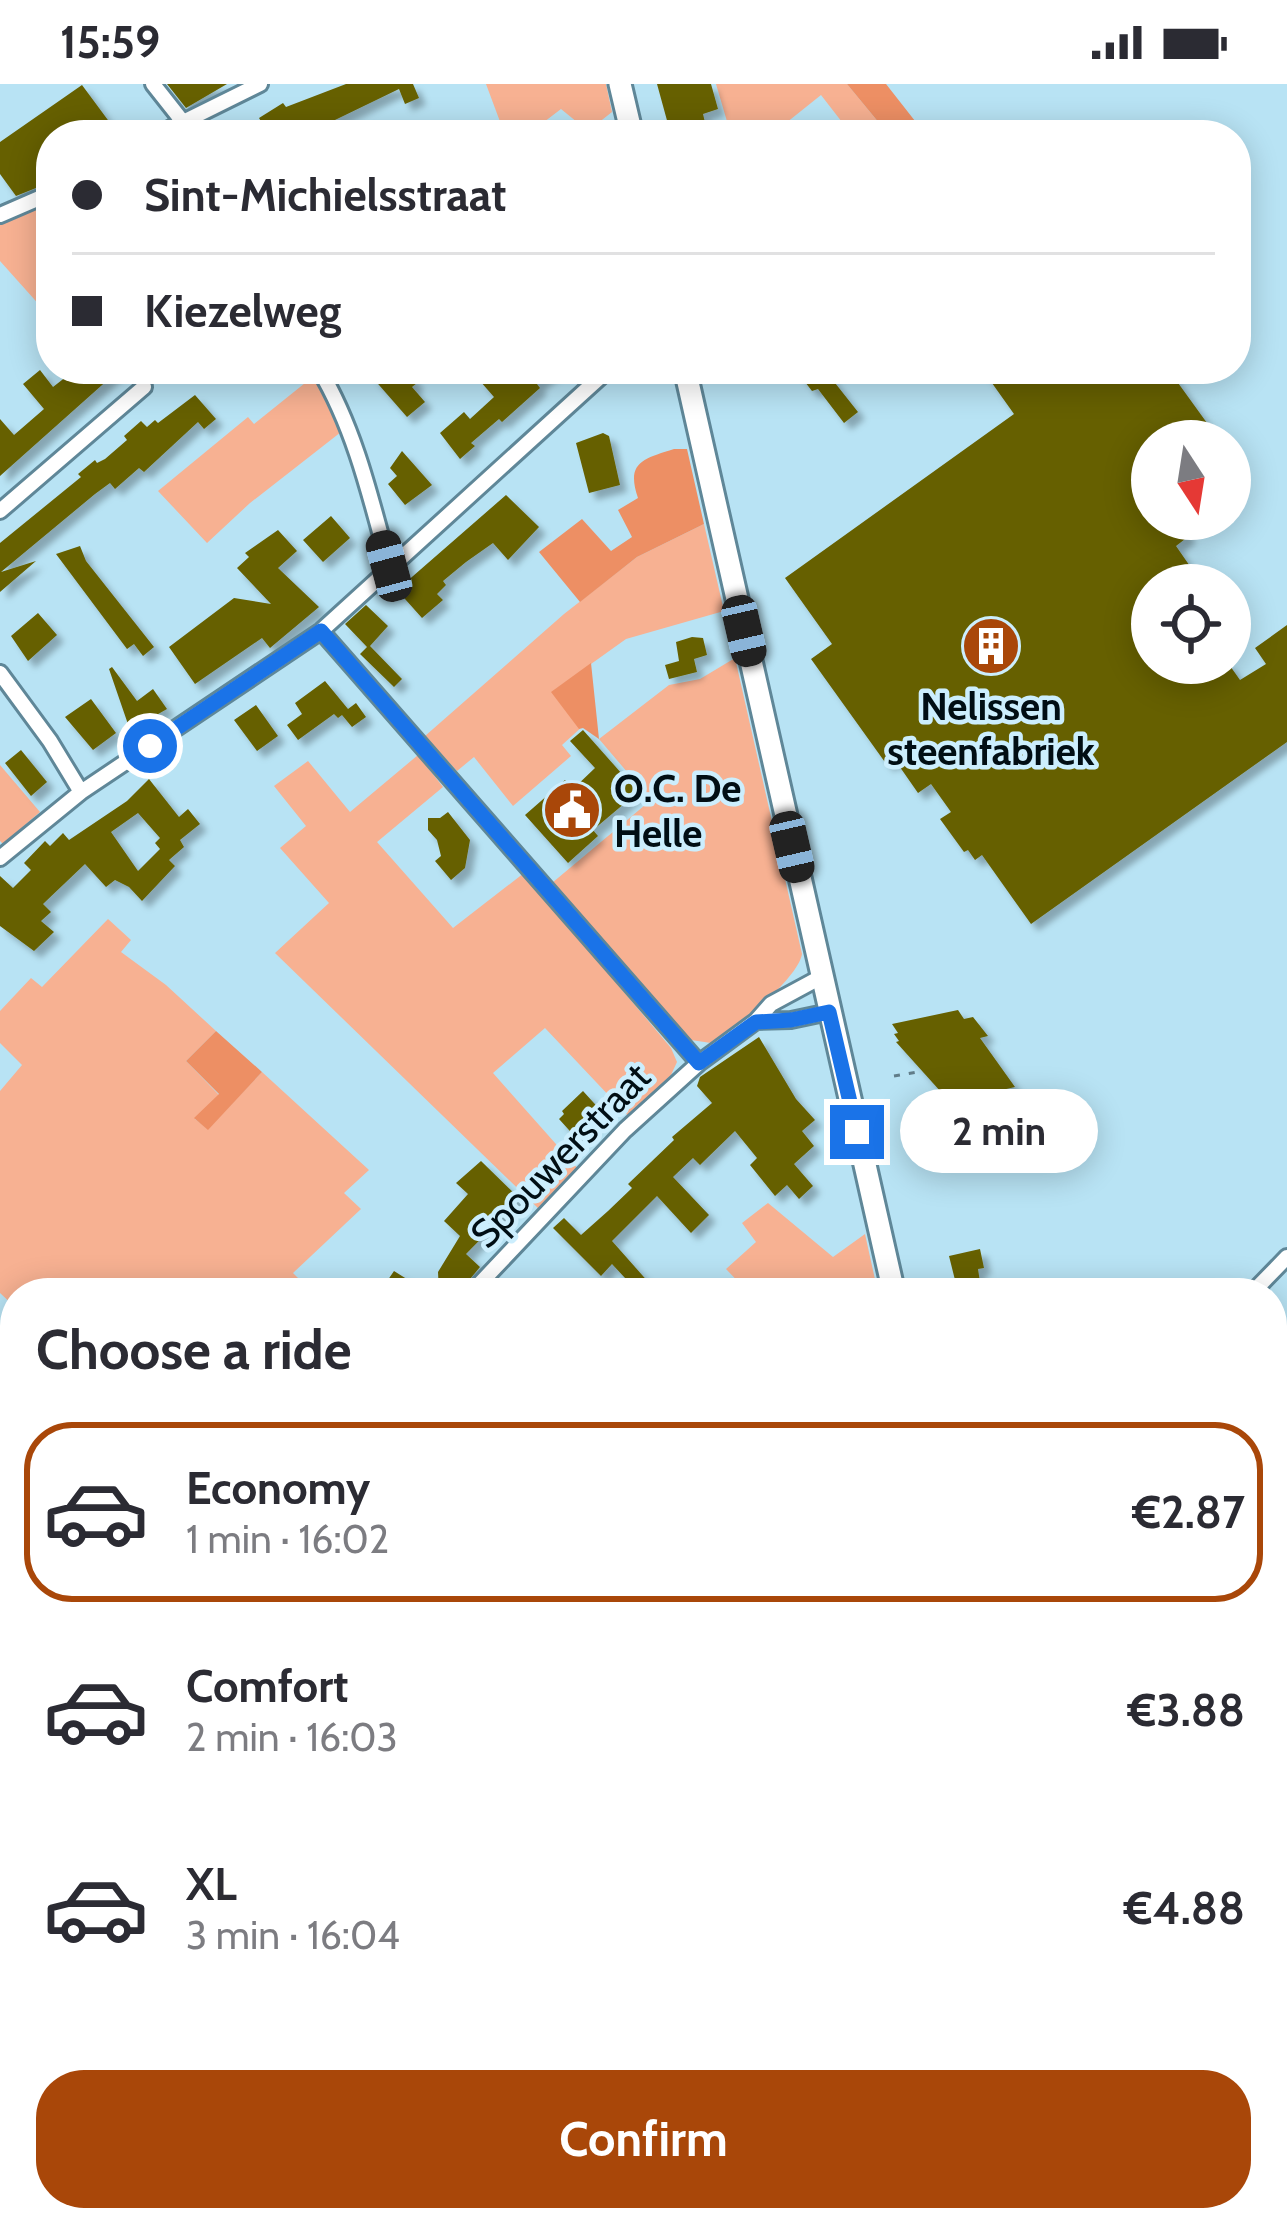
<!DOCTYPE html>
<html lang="en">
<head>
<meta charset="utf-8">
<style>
  body { margin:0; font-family:Cabin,sans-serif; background:#f2f2f3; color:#2b2b33; height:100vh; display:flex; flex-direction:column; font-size:45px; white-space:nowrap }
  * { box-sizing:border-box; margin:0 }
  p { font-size:39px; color:#7c7c81 }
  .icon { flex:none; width:66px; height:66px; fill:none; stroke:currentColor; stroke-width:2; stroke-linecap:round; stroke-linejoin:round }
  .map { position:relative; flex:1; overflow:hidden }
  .details { position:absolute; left:0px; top:1194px; width:1287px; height:954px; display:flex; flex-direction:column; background:#fff; border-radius:48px 48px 0 0; box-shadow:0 6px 30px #0003 }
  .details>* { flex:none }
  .guide { position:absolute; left:36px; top:36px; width:1215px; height:264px; border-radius:48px; box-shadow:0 6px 30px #0003; display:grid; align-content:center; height:264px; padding:0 36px; background:#fff }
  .needle { width:78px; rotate:168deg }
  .fabs { position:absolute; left:1131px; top:336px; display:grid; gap:24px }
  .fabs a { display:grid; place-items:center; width:120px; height:120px; border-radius:50%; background:#fff; box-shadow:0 6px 30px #0003; font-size:60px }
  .end { position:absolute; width:54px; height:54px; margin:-27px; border:15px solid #1a73e8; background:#fff; box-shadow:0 0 0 6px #fff }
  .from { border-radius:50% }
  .bubble { position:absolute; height:84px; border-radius:42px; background:#fff; box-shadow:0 6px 30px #0003; font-size:39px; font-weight:800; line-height:84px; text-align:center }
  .car { position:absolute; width:36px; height:72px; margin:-36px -18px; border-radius:15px; box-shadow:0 0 9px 3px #0007; background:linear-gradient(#222 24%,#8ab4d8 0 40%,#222 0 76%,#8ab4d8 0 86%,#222 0) }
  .guide b { display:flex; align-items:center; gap:42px; height:114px; font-size:45px }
  .guide b+b { border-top:3px solid #e1e1e2 }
  .guide i { width:30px; height:30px; background:#2b2b33 }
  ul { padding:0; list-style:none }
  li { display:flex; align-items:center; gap:36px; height:180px; margin:0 24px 18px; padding:0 12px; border:6px solid transparent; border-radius:48px }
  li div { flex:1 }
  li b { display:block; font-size:45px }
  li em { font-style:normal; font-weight:800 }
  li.current { border-color:#a94709 }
  li>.icon { width:108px; height:108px; stroke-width:1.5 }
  h2 { padding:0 36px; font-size:54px; line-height:144px }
  .cta { display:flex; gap:24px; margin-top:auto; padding:24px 36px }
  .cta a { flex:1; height:138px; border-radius:48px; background:#a94709; color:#fff; font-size:48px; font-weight:800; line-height:138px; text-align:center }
  .status { display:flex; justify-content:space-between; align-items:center; height:84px; padding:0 60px; background:#fff; direction:ltr }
  .status svg { height:33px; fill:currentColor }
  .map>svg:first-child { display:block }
  .green { fill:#f7b192 }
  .forest { fill:#ed8f64 }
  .building { fill:#666000; fill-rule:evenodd; filter:url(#shadow) }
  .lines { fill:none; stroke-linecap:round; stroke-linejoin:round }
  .street-casing { stroke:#5f8798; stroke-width:20 }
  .primary-casing { stroke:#5f8798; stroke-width:27 }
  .path { stroke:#617d89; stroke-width:3; stroke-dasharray:6 9; stroke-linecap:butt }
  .street { stroke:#fff; stroke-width:14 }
  .primary { stroke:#fff; stroke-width:21 }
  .route { stroke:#1a73e8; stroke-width:15 }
  .labels { text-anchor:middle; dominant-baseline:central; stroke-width:9; stroke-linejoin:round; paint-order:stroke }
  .poi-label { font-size:39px; font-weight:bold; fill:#010e14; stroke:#cceefd }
  .street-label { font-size:39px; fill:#010e14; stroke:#cceefd }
</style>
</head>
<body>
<div class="status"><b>15:59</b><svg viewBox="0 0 49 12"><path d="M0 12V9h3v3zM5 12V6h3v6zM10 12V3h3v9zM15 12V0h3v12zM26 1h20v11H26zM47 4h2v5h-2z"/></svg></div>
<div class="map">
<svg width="1287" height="2148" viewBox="0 0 1287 2148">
  <defs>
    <filter id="shadow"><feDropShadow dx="7" dy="7" stdDeviation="3" flood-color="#0004"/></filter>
  </defs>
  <rect width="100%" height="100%" fill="#b8e3f4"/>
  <path class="green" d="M486,0H606L612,28L588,47L561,25L527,51H505Z
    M716,0H847L889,51H852L821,11L771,51H731Z
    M51,119V234L0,177V140Z
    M315,291L341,348L250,419L207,459L158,407L248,333L254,340Z
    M704,440L724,527L626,555L556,605L584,641L562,661L571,672L513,722L474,673L457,687L425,652L564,530L637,473Z
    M735,574L802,870C798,895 734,946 711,959L691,956L552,799L651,716L599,655L669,601L700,595Z
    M418,671L443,703L377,758L453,844L524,789L671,964L677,978L671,991L630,1034L545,944L493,989L579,1086L540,1126L275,869L329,819L280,764L306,742L274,702L308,677L350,728Z
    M0,681L40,728L3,760L0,757Z
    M108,835L131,856L121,868L166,901L216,947L186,977L219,1011L195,1035L208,1045L262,988L369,1086L344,1109L361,1125L293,1189L313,1209H15V1223L0,1209V1007L22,981L0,959V927L31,894L42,903Z
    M768,1119L833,1173L865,1150L878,1209H749L726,1185L756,1158L742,1139Z
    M148,2133H433L447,2148H149Z
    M599,2133H774L791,2148H580Z
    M794,2133H1075L1062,2148H812Z"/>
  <path class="forest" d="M847,0H886L926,51H889Z
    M674,365H687L704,440L637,473L580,518L539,468L582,435L611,467L632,453L618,426L638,414C626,379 642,375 674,365Z
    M591,579L599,655L583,644L579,645L551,608Z
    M216,947L262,988L208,1046L194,1034L219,1010L186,977Z"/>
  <path class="building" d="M167,0H227L186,24Z
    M346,0H413L419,14L405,20L399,5L304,51H269L259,34L283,19L286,23Z
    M657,0H711L718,25L703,30L708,51H671Z
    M82,1L119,51H51V98L16,112L0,90V58Z
    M76,285H120L0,392V335L14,351L44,325L23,300L40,286L53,303Z
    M380,285H405L417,299L412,303L425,318L407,333L372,293Z
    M518,285H557L537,300L540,304L502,338L499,335L471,359L475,362L460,375L440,349L464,328L470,335L494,313L480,297L492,287L502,299Z
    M795,285H824L858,328L844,339L818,305L812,307Z
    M982,285H1168L1220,357H1152V435H1177L1189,452L1176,462L1203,501H1152V579H1228L1240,596L1266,580L1255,564L1287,541V658L1031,840L982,771L975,776L968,766L964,768L940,735L951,728L931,700L918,709L895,676L887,681L811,575L832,560L785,494L1014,330Z
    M195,311L216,335L204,345L198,338L144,388L139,384L115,405L110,399L95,410L1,488L36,477L0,508V459L81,393L78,390L95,376L97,379L105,375L127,356L124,352L141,337L147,343L155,336L158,339Z
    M603,349L609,352L620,401L589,409L576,359Z
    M402,367L432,401L405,421L388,400L397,392L390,384Z
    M506,411L539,443L508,476L493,459L466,478L443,497L446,501L437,510L443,516L422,534L397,506Z
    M331,432L350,454L323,478L303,456Z
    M278,446L297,467L278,484L319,523L270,564L262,554L195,600L169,563L234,514L271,520L237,484L249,473L245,469Z
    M80,462L86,477L154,563L143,572L134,560L127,565L56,470Z
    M366,521L388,542L370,562L402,595L394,603L360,570L367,563L345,540Z
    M38,529L57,551L28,577L11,552Z
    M692,553L703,554L707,571L694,575L697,588L669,595L665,581L679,577L676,558Z
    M112,583L137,617L153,605L167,625L130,646L109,585Z
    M325,597L348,625L356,619L366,633L352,643L342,631L338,634L334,630L298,656L287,641L302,630L295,619Z
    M91,615L116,649L93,666L65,633Z
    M256,621L278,652L257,667L234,636Z
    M583,646L638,708L593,746L598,752L568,779L525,731L565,696L573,705L595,684L570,657Z
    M21,666L47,698L31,712L5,679Z
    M149,695L179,733L188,725L200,740L180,756L184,763L169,776L175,782L142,817L129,803L115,796L106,803L85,780L43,820L51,828L41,837L54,848L34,867L0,842V792L13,804L31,786L24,779L45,757L50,762L63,749L69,756L127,717ZM138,729L160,754L155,759L160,765L138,787L111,748Z
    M448,728L470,756L465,784L451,796L435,777L441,772L437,756L428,746V734H440Z
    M958,926L964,935L973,933L988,952L980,954L1015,1003L950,1018L896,958L899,957L894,950L898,949L892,940Z
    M759,953L796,1015L815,1036L802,1047L814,1062L794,1080L813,1102L799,1115L787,1101L775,1112L750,1081L757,1074L735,1047L700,1081L693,1074L673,1093L709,1131L691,1149L657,1112L612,1157L658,1209H639L612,1180L601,1192L553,1144L564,1134L581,1151L608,1127L632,1104L628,1100L674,1056L672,1053L712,1019L697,1002L700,993Z
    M583,1007L603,1029L578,1056L559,1035L564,1030L562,1027Z
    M481,1077L520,1115L466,1170L480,1183L460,1207L439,1209L438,1188L460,1152L444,1137L468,1110L456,1099Z
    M980,1165L984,1184L978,1185L980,1198L957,1204L949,1172Z
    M394,1187L429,1209H379Z
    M15,1556V1594L0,1596V1559Z
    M15,2083V2148H0V2095Z
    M38,2133H108L88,2148H18Z"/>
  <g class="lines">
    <g class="street-casing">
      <path id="street" d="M153,0L183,38
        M157,51L260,0
        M0,131L51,109
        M319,285C355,345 371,415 389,482
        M0,427L144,303
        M321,547L699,979
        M0,589L50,657L81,708
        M0,774L81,708L321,547L609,285
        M756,937L791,936L829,928
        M471,1209L625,1046L699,979L756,937L771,920L821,893
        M1252,1209L1287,1173
        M0,1364L15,1377
        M0,1522L15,1520
        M1272,1816L1287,1819
        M143,2133L144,2148"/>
    </g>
    <g class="primary-casing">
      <path id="primary" d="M620,0L632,51
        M685,285L894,1209
        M1102,2133L1105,2148"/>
    </g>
    <path class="path" d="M894,992L917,988
      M788,2133L806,2148"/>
    <use href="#street" class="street"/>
    <use href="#primary" class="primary"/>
  </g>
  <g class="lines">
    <path class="route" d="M150,662L321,547L699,979L756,938L791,936L829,928L857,1048"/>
  </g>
  <defs>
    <g id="building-disc" transform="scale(3)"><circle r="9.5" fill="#a94709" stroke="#cceefd"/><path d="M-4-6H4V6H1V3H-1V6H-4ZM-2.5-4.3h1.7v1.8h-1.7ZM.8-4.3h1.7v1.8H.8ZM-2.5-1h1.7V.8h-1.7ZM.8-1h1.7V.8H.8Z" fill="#fff"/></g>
    <g id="civic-disc" transform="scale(3)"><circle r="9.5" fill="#a94709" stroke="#cceefd"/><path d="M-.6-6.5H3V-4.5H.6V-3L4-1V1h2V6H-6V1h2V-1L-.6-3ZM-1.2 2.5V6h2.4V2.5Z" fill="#fff"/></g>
  </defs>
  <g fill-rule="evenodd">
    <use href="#building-disc" x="991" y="562"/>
    <use href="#civic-disc" x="572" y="726"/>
  </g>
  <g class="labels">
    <g class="poi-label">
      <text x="991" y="622">Nelissen<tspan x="991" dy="45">steenfabriek</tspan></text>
      <text x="614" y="704" text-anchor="start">O.C. De<tspan x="614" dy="45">Helle</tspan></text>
    </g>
    <g class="street-label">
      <text transform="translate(560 1071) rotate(-46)">Spouwerstraat</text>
    </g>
  </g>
</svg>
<div class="fabs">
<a><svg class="needle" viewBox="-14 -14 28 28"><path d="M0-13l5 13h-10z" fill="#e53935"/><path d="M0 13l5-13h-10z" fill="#7c7c81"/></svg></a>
<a><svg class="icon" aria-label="locate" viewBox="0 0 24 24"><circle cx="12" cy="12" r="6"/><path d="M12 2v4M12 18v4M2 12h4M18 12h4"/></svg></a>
</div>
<i class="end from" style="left:150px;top:662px"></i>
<i class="end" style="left:857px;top:1048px"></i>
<div class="bubble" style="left:900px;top:1005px;width:198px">2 min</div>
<i class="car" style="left:389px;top:482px;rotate:345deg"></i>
<i class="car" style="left:744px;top:547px;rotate:167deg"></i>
<i class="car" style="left:792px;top:763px;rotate:167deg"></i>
<div class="guide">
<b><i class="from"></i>Sint-Michielsstraat</b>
<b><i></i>Kiezelweg</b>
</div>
<section class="details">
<h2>Choose a ride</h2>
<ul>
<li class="current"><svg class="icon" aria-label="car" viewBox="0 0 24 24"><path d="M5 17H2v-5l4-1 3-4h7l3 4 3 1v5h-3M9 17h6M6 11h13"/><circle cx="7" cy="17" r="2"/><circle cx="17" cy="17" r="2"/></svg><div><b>Economy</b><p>1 min · 16:02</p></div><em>€2.87</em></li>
<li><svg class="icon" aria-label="car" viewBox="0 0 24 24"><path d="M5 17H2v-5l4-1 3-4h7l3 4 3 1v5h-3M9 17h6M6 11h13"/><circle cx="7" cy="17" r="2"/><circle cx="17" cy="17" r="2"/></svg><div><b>Comfort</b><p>2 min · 16:03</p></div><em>€3.88</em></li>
<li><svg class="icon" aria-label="car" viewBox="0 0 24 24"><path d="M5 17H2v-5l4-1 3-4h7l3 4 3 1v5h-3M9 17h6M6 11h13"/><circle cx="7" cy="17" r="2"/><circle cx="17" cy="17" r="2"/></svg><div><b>XL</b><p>3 min · 16:04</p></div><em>€4.88</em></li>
</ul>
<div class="cta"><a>Confirm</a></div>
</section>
</div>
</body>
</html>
